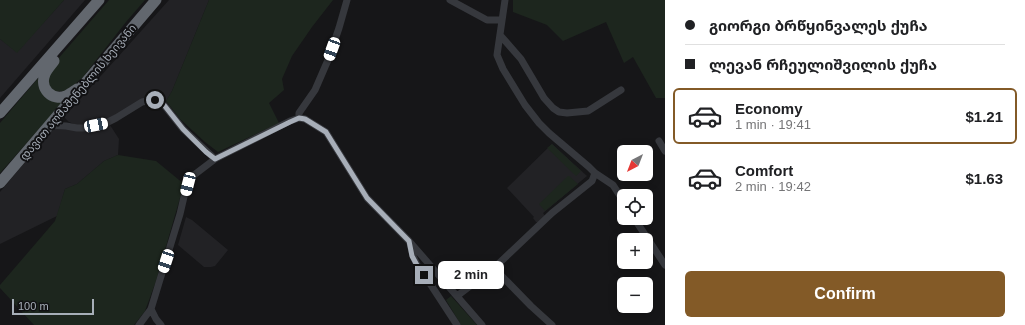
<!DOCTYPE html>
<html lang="en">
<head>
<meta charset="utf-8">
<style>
  body { margin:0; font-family:Helvetica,"Noto Sans Georgian",sans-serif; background:#f6f6f6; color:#202124; height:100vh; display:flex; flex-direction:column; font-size:15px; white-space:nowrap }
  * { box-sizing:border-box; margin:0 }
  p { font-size:13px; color:#757577 }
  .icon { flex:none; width:22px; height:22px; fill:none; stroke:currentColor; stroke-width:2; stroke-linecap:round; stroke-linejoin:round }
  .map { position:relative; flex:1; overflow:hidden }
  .details { display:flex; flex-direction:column; background:#fff; width:360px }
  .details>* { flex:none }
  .banner { display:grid; align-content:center; height:88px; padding:0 20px; background:#fff }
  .needle { width:26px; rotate:222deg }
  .controls { position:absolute; left:617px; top:145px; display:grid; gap:8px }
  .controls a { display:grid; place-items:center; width:36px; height:36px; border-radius:6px; background:#fff; box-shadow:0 2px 10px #0003; font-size:20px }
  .scale { position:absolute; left:12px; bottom:10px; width:82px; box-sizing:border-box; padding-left:4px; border:2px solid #a7aeb8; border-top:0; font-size:11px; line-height:14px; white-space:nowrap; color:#a7aeb8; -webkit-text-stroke:3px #111113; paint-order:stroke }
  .end { position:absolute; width:18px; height:18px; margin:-9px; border:5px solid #a7aeb8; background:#111; box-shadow:0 0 0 2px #111 }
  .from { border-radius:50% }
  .bubble { position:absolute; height:28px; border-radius:6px; background:#fff; box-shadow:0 2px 10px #0003; font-size:13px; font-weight:700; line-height:28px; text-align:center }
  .car { position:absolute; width:12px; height:24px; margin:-12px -6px; border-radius:5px; box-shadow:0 0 3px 1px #0007; background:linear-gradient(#fff 24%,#345 0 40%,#fff 0 76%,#345 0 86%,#fff 0) }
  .banner b { display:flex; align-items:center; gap:14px; height:38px; font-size:15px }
  .banner b+b { border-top:1px solid #e0e0e0 }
  .banner i { width:10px; height:10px; background:#202124 }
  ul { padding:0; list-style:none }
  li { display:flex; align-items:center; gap:12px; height:56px; margin:0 8px 6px; padding:0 12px; border:2px solid transparent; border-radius:6px }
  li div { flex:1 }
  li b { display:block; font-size:15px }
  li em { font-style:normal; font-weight:700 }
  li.on { border-color:#835a27 }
  li>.icon { width:36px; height:36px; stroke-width:1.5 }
  .action { display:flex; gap:8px; margin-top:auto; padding:8px 20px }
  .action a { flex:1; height:46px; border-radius:6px; background:#835a27; color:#fff; font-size:16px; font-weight:700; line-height:46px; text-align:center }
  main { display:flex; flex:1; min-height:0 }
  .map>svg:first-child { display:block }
  .built { fill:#222225 }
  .green { fill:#1d261e }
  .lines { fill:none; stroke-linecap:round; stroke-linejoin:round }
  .minor { stroke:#36383d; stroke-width:7 }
  .highway { stroke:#62676e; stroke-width:11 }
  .route { stroke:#a7aeb8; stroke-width:5 }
  .labels { text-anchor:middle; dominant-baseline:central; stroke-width:4; stroke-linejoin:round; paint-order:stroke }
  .street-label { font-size:11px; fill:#a7aeb8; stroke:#111113 }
</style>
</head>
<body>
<main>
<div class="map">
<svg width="665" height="325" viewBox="0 0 665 325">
  <rect width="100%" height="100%" fill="#161618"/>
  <path class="built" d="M64,0H85L0,98V39L17,52Z
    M169,0H209L172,91L166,101L154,97L102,122L79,126L69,122L64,117Z
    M110,125L119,139L118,155L104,161L77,184L65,189L57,216L0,244V192L51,131L57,128Z
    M552,144L587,176L543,213L545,216L538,222H536L533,218L534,217L507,188Z
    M186,217L192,220L228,250L215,266L211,267H204L178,245Z"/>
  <path class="green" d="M0,0H64L17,53L0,39Z
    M109,0H145L126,22L83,77L74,85L64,91L50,92L45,80L57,60Z
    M209,0H333L312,27L292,56L282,79L284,90L269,103L279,123L218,152L205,142L180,119L166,101L172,91Z
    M513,0H665V98H656L633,57L624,63L606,22L563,41L547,25L513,12Z
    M40,76L39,84L64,101L0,173V123Z
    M552,144L581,171L576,176L547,148Z
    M118,155L156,161L184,184L156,281L145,311L134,325H34L0,288V285L55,221L65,189L77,184L104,161Z
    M568,176H569L578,184L545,211L539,204Z
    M451,296L477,325H461L446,300Z"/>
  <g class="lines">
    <path class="minor" d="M450,0L487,20H502
      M505,0L497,55L503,69L525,105L539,123L549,133L589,167L595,173L613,185L624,202
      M500,35L521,59L544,98L553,108L559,112L567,113L588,111L621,90
      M299,118V113L315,90L328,60L339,28L347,0
      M49,125L66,126L77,128H84L104,124L116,118L142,102L147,101L155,100L164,105L183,129L215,159L290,121L299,118L305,119L326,132L367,198L409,241L482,325
      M659,141L665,151
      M634,218L665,265
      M410,243L413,256L419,269L429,282L457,325
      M494,268L531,306L552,325
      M457,296L494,268L552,213L592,181L595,173
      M151,309L156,319L161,325
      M139,325L151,309L180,214L187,184L194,175L215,159"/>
    <path class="highway" d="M54,61C51,65 47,69 45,74C39,89 52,101 66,96C70,94 74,91 77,89
      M0,113L99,0
      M0,183L156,0"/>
  </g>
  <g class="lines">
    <path class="route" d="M155,100L164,105L183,129L206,152L215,159L290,122L299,118L305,119L326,132L367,198L409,241L412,256L419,269L424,275"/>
  </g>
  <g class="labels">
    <g class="street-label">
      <text transform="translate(78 92) rotate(-50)">დავით აღმაშენებლის ხეივანი</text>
    </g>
  </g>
</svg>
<div class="controls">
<a><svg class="needle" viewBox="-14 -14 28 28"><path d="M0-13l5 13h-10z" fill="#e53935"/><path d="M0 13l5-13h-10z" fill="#757577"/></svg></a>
<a><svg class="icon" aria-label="locate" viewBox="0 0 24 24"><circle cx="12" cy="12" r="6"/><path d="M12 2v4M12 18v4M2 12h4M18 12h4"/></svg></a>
<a>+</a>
<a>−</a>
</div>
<div class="scale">100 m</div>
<i class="end from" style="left:155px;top:100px"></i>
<i class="end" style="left:424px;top:275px"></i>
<div class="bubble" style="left:438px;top:261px;width:66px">2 min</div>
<i class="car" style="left:332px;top:49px;rotate:200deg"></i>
<i class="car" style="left:96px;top:125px;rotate:79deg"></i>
<i class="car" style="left:188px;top:184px;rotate:194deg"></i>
<i class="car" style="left:166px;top:261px;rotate:198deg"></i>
</div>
<section class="details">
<div class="banner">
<b><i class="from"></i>გიორგი ბრწყინვალეს ქუჩა</b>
<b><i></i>ლევან რჩეულიშვილის ქუჩა</b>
</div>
<ul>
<li class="on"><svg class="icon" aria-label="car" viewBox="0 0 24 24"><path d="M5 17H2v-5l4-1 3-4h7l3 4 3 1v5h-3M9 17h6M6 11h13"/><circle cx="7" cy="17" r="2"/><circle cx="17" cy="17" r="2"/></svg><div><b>Economy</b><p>1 min · 19:41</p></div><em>$1.21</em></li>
<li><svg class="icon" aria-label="car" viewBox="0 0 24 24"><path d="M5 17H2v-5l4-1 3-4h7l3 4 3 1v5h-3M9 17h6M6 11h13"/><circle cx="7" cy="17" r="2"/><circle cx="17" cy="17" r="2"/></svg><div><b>Comfort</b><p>2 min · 19:42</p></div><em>$1.63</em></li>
</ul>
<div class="action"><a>Confirm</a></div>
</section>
</main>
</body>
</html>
